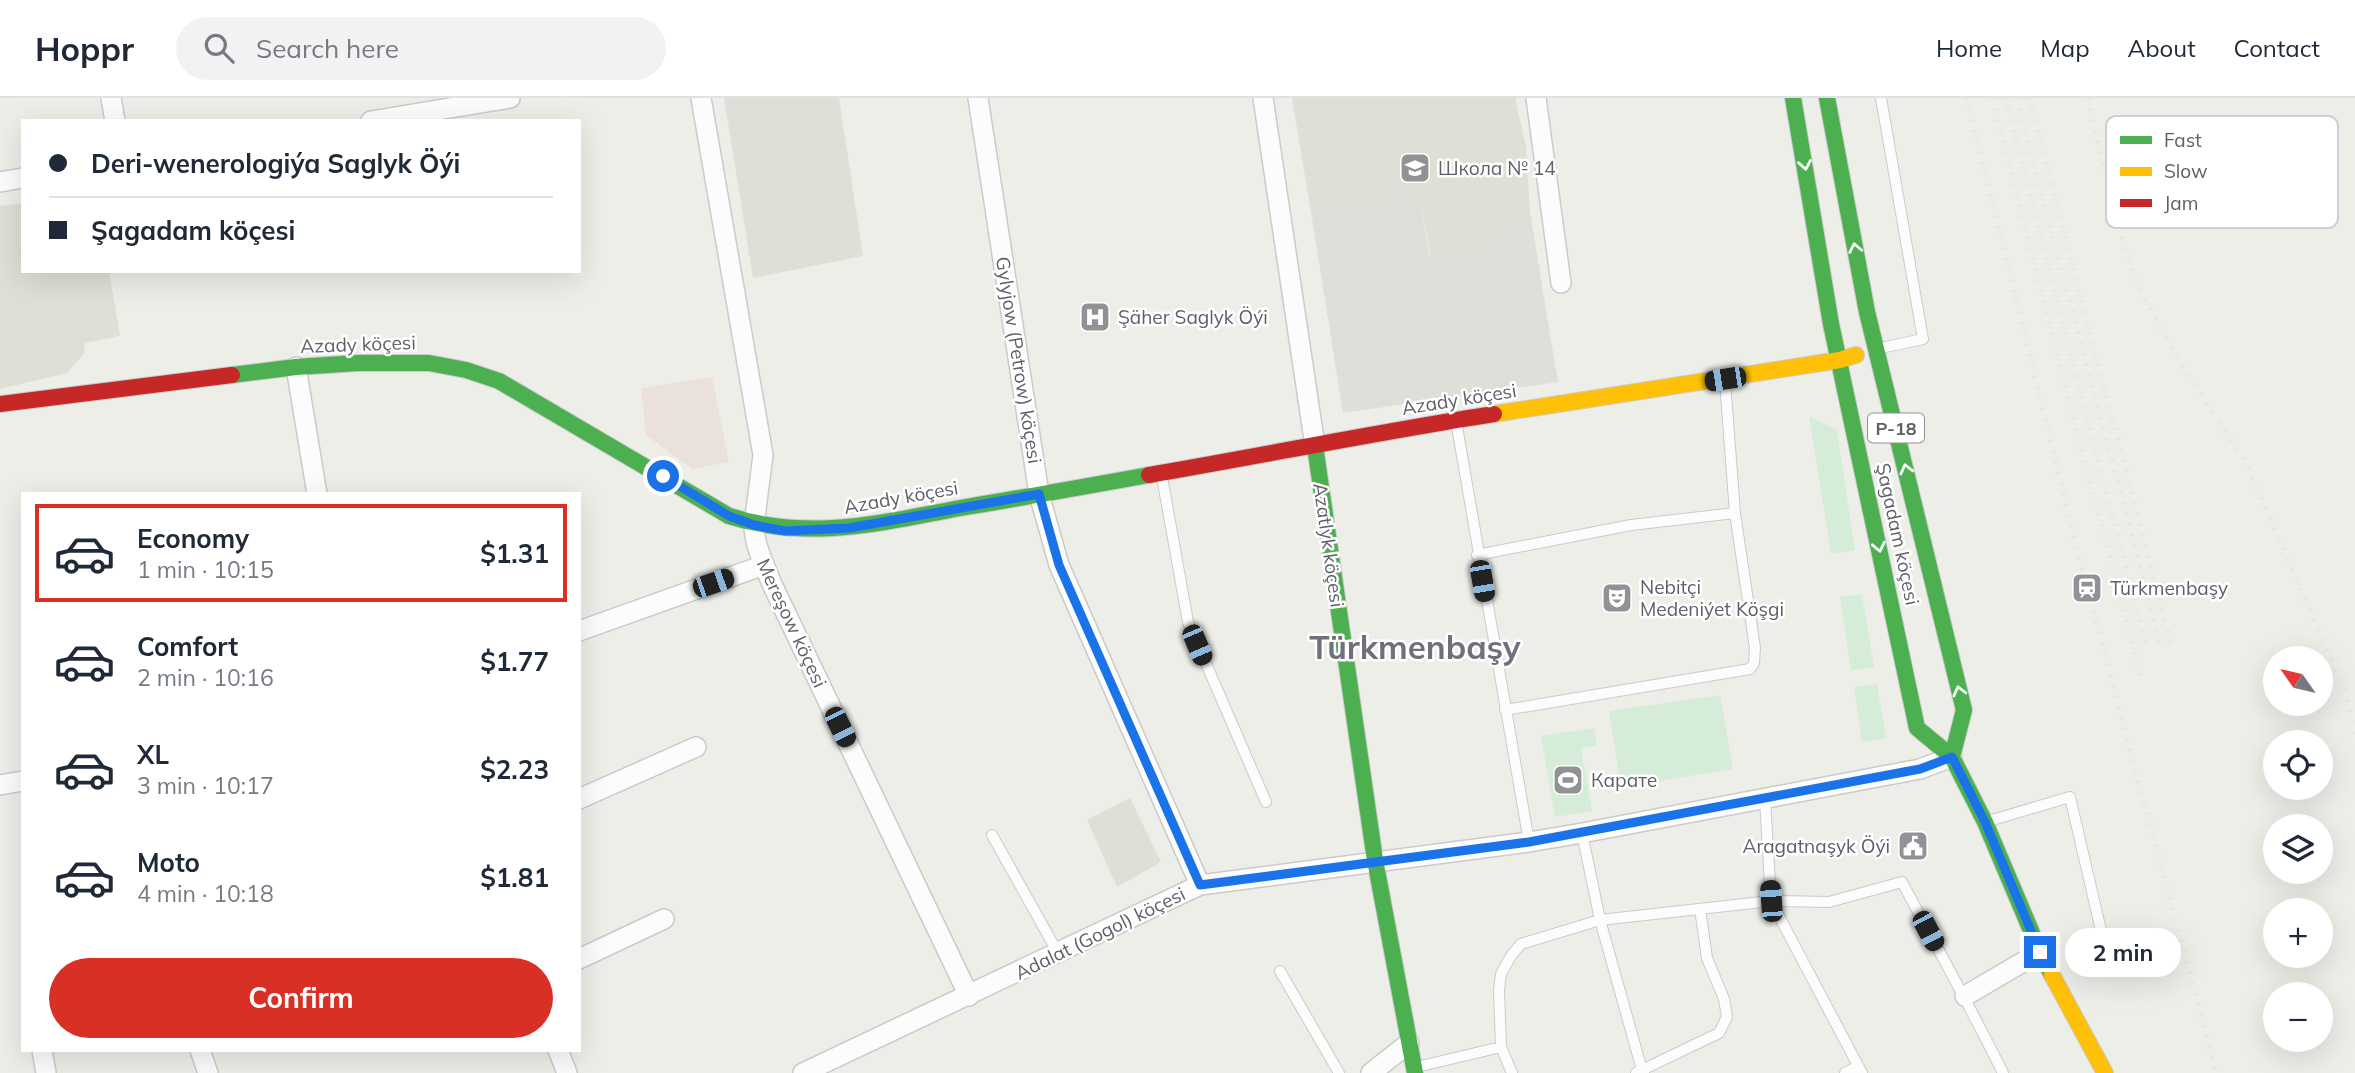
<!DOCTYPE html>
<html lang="en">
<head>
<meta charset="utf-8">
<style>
  body { margin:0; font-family:Mulish,sans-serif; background:#f2f2f3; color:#1f2937; height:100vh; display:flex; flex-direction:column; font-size:26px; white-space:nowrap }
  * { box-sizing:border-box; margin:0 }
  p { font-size:23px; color:#747a83 }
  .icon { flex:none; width:38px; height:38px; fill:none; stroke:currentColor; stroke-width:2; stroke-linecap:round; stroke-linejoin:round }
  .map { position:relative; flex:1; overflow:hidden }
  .details { position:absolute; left:21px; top:394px; width:560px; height:560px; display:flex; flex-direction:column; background:#fff; border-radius:0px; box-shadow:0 7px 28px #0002 }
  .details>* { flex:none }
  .guide { position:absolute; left:21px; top:21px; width:560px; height:154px; border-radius:0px; box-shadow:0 7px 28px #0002; display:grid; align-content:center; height:154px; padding:0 28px; background:#fff }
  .needle { width:46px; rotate:304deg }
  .buttons { position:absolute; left:2263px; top:548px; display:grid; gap:14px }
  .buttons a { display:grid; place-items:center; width:70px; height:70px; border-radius:50%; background:#fff; box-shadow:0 7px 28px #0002; font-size:35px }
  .end { position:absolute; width:32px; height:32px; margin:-16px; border:9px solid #1a73e8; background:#fff; box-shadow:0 0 0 4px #fff }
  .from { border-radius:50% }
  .bubble { position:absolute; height:49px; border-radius:24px; background:#fff; box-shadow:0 7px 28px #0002; font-size:23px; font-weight:700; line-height:49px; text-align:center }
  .car { position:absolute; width:21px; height:42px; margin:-21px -10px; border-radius:9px; box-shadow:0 0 5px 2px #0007; background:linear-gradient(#222 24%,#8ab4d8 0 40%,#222 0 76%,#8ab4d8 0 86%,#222 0) }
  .guide b { display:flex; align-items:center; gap:24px; height:66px; font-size:26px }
  .guide b+b { border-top:2px solid #e0e1e3 }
  .guide i { width:18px; height:18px; background:#1f2937 }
  ul { padding:12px 0 0; list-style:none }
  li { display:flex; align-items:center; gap:21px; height:98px; margin:0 14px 10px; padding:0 14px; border:4px solid transparent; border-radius:0px }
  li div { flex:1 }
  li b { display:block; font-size:26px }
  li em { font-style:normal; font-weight:700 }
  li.on { border-color:#d93025 }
  li>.icon { width:63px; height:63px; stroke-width:1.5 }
  .primary-button { display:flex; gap:14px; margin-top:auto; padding:14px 28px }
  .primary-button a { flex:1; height:80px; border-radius:42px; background:#d93025; color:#fff; font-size:28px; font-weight:700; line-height:80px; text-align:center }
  header { display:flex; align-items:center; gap:42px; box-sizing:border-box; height:98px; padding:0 35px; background:#fff; border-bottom:2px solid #e0e1e3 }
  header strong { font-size:33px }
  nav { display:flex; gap:38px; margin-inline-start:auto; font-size:24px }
  .search { width:490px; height:63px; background:#f2f2f3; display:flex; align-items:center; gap:18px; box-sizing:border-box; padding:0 24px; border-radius:38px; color:#747a83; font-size:26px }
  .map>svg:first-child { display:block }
  .industrial { fill:#dfdfda }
  .education { fill:#dfdfd7 }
  .medical { fill:#ebe1db }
  .green { fill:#d5ecd8 }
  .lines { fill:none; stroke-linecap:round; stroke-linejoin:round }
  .lane-casing { stroke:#cacaca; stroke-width:12 }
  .street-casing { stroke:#cacaca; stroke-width:22 }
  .fast-casing { stroke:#cacbcb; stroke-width:18 }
  .slow-casing { stroke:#cacbcb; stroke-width:18 }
  .jam-casing { stroke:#cacbcb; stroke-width:18 }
  .lane { stroke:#fcfcfc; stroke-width:10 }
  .street { stroke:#fcfcfc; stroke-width:19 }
  .fast { stroke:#4caf50; stroke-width:16 }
  .slow { stroke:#ffc107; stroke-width:16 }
  .jam { stroke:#c62828; stroke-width:16 }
  .rail { stroke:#e5e5e5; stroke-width:5; stroke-dasharray:2 9; stroke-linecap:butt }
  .oneway { stroke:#f6fbf6 }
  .route { stroke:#1a73e8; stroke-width:9 }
  .labels { text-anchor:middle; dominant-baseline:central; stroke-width:5; stroke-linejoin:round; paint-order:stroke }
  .shield { fill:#fff; stroke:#8e9095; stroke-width:2 }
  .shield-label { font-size:18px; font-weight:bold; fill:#5d6068 }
  .poi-label { font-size:19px; fill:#5d6068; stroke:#fff; text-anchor:start }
  .street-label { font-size:19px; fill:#5d6068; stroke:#fff }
  .town-label { font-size:33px; font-weight:bold; fill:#6e717a; stroke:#fff }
  .key { fill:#fff; stroke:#cecfd2; stroke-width:2 }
  .key-label { font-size:19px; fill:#5d6068 }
</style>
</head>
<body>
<header>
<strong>Hoppr</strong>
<div class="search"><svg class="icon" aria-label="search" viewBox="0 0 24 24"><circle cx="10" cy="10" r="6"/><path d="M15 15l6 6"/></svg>Search here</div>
<nav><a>Home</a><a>Map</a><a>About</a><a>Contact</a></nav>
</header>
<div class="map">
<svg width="2355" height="975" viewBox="0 0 2355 975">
  <rect width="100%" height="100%" fill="#eeeee9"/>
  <path class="industrial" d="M1418,92L1430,159L1495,118L1530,114L1558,284L1343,315L1310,108Z"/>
  <path class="education" d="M724,0H839L863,158L753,180Z
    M1292,0H1515L1526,49L1530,114L1495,119L1492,146L1431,159L1418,92L1310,108Z
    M23,105V173H109L120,238L85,245L84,256L67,275L0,291V108Z
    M1130,700L1161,764L1117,789L1087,722Z"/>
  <path class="medical" d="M712,279L729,364L692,371L646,337L641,290Z"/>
  <path class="green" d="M1809,318L1837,332L1855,452L1831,456Z
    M1862,496L1874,569L1851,573L1840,499Z
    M1877,586L1886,640L1862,644L1854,589Z
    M1720,597L1733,671L1621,689L1609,613Z
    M1594,630L1597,647L1581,650L1592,713L1555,719L1541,638Z"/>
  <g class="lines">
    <g class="lane-casing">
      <path id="lane" d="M1881,0L1923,241L1881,250
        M1456,323L1529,744
        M1162,379L1188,524L1266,704
        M1477,457L1631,427L1735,415
        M1505,612L1750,571L1754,565L1755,550L1735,415L1725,284
        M1765,701L1771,803L1862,975
        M1992,722L2070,699L2106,854
        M1582,735L1600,822L1642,972L1636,975
        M992,737L1058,855
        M1280,873L1339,975
        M1417,969L1501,949
        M1512,975L1501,949L1499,892L1501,876L1511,858L1521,846L1600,822L1771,803L1829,804L1902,784C1936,848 1971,910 2003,975
        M1644,975L1642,972L1719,935L1727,919L1724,901L1707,860L1700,811
        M1845,975L1858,968"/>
    </g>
    <g class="street-casing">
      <path id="street" d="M111,0L115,23
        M701,0L763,357L754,427C754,447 764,465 771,484L969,898
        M978,0L1039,396L1059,467L1200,787
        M1263,0L1315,348
        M1536,0L1561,185
        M371,23L510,0
        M0,84L23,80
        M296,269L317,396
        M579,533L764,467
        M0,687L23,683
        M579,701L696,649
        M579,861L664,821
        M1965,898L2040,854
        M42,952L46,975
        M200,952L208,975
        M558,952L567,975
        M803,975L1200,787L1529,744L1582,735L1920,671L1952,659
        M1371,975L1409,945"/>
    </g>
    <g class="fast-casing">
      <path id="fast" d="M1793,0L1831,226L1917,630L1952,659L1985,724L2040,854L2052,877
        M1827,0L1867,214L1964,612L1952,659
        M232,277L296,269L358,265H429L466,272L499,283L729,418C811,444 884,424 966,409C1027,399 1088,388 1149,377
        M1315,348L1375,762L1415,975"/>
    </g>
    <g class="slow-casing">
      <path id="slow" d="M1494,316L1840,262L1856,257
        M2052,877L2105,975"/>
    </g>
    <g class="jam-casing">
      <path id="jam" d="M0,306L232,277
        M1149,377C1265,357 1379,334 1494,316"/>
    </g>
    <use href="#lane" class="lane"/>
    <use href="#street" class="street"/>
    <use href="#fast" class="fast"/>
    <use href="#slow" class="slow"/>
    <use href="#jam" class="jam"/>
    <path class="rail" d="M1966,0L2087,490L2216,975
      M1992,0L2141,582
      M2005,0L2147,552
      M2016,0L2162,553
      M2029,0L2172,551
      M2088,0L2112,103L2136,186L2176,258L2246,365L2346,595L2355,639"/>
  </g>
  <defs><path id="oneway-chevron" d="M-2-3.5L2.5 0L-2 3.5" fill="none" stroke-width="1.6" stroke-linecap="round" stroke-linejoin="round" transform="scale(1.75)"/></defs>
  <g class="oneway">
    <use href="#oneway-chevron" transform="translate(1805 67) rotate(80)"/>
    <use href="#oneway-chevron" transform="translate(1855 150) rotate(-101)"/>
    <use href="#oneway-chevron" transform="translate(1906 371) rotate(-104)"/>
    <use href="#oneway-chevron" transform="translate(1879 449) rotate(78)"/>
    <use href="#oneway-chevron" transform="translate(1959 593) rotate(-104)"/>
  </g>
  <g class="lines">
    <path class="route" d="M663,378L729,418L754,427L785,433L849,430L1039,396L1059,467L1200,787L1529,744L1920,671L1952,659L1985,724L2040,854"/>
  </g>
  <defs>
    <g id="school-square" transform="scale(1.575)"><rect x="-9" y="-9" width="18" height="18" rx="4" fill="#909295" stroke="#fff"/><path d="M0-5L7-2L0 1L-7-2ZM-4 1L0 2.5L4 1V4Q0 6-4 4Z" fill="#fff"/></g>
    <g id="hospital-square" transform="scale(1.575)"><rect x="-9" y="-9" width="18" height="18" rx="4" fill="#909295" stroke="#fff"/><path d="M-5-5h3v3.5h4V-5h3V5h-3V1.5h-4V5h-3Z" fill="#fff"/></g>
    <g id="station-square" transform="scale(1.575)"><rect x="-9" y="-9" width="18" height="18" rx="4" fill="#909295" stroke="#fff"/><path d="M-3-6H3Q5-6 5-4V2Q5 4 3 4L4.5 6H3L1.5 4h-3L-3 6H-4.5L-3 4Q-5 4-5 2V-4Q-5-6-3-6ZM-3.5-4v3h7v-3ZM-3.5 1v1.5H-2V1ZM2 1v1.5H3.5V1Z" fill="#fff"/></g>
    <g id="theatre-square" transform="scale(1.575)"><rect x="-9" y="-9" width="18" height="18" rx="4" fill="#909295" stroke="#fff"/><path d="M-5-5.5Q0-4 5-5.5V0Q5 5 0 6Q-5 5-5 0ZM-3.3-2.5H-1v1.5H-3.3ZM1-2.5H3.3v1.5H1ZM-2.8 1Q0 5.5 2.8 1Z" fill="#fff"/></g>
    <g id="stadium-square" transform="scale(1.575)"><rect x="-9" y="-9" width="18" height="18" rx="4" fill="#909295" stroke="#fff"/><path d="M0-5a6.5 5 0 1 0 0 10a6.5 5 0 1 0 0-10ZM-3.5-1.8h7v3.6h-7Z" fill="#fff"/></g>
    <g id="civic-square" transform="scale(1.575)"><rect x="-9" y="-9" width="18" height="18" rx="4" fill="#909295" stroke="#fff"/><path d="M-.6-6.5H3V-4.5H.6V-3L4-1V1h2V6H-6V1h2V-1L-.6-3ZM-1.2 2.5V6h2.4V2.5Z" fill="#fff"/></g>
  </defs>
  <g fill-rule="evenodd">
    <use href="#school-square" x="1415" y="70"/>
    <use href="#hospital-square" x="1095" y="219"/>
    <use href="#station-square" x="2087" y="490"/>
    <use href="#theatre-square" x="1617" y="500"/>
    <use href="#stadium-square" x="1568" y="682"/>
    <use href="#civic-square" x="1913" y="748"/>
  </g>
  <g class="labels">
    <rect class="shield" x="1868" y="315.5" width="56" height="29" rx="5"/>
    <g class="shield-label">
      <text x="1896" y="330">P-18</text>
    </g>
    <g class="poi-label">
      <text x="1438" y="70">Школа № 14</text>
      <text x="1118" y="219">Şäher Saglyk Öýi</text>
      <text x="1640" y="489">Nebitçi<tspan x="1640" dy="22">Medeniýet Köşgi</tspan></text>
      <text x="2110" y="490">Türkmenbaşy</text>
      <text x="1591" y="682">Карате</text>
      <text x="1890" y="748" text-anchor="end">Aragatnaşyk Öýi</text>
    </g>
    <g class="street-label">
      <text transform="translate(358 246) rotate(-2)">Azady köçesi</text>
      <text transform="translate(1019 262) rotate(81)">Gylyjow (Petrow) köçesi</text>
      <text transform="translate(1459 301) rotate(-9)">Azady köçesi</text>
      <text transform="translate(901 399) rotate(-10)">Azady köçesi</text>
      <text transform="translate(1898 436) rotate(78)">Şagadam köçesi</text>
      <text transform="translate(1329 447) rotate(82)">Azatlyk köçesi</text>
      <text transform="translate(792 525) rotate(65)">Mereşow köçesi</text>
      <text transform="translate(1100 835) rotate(-26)">Adalat (Gogol) köçesi</text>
    </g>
    <g class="town-label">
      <text x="1415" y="548">Türkmenbaşy</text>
    </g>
  </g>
  <rect x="2106" y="18" width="232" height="112" rx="10" class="key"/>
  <rect x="2120" y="38" width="32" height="8" fill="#4caf50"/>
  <rect x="2120" y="69" width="32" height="9" fill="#ffc107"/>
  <rect x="2120" y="101" width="32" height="8" fill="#c62828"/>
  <g class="key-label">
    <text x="2164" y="49">Fast</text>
    <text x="2164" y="80">Slow</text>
    <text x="2164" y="112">Jam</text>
  </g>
</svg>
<div class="buttons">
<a><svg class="needle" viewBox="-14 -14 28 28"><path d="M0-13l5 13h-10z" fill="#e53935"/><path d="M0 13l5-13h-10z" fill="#747a83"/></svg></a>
<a><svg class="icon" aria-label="locate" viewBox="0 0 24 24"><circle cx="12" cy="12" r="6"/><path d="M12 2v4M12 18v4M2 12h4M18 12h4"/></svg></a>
<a><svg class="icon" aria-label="layers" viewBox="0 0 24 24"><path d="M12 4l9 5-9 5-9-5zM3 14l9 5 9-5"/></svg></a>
<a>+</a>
<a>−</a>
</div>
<i class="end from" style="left:663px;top:378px"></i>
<i class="end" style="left:2040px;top:854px"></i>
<div class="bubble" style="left:2065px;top:830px;width:116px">2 min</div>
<i class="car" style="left:1725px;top:281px;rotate:261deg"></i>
<i class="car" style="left:1482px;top:483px;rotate:170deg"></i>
<i class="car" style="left:713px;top:485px;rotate:71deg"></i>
<i class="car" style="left:1197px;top:547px;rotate:157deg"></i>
<i class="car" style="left:840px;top:629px;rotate:154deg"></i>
<i class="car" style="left:1771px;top:803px;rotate:356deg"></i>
<i class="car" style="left:1928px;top:833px;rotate:152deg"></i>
<div class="guide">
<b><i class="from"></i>Deri-wenerologiýa Saglyk Öýi</b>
<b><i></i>Şagadam köçesi</b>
</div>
<section class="details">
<ul>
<li class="on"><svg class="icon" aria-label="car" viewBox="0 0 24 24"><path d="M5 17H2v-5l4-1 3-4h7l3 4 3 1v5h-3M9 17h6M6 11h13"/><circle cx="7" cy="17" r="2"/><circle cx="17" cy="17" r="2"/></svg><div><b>Economy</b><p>1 min · 10:15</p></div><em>$1.31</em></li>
<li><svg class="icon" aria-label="car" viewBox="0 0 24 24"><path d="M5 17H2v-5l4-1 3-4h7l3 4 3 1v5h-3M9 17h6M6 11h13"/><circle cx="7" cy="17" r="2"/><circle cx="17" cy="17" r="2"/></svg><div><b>Comfort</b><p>2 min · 10:16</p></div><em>$1.77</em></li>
<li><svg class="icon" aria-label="car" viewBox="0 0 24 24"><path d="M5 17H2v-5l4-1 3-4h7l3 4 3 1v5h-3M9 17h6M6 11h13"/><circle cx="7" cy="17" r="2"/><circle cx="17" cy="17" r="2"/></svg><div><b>XL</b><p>3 min · 10:17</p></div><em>$2.23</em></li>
<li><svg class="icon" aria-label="car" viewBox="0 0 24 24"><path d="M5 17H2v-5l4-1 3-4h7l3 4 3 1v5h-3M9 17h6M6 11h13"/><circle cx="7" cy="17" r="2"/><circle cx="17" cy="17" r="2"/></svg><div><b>Moto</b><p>4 min · 10:18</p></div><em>$1.81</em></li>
</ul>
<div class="primary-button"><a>Confirm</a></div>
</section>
</div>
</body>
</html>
